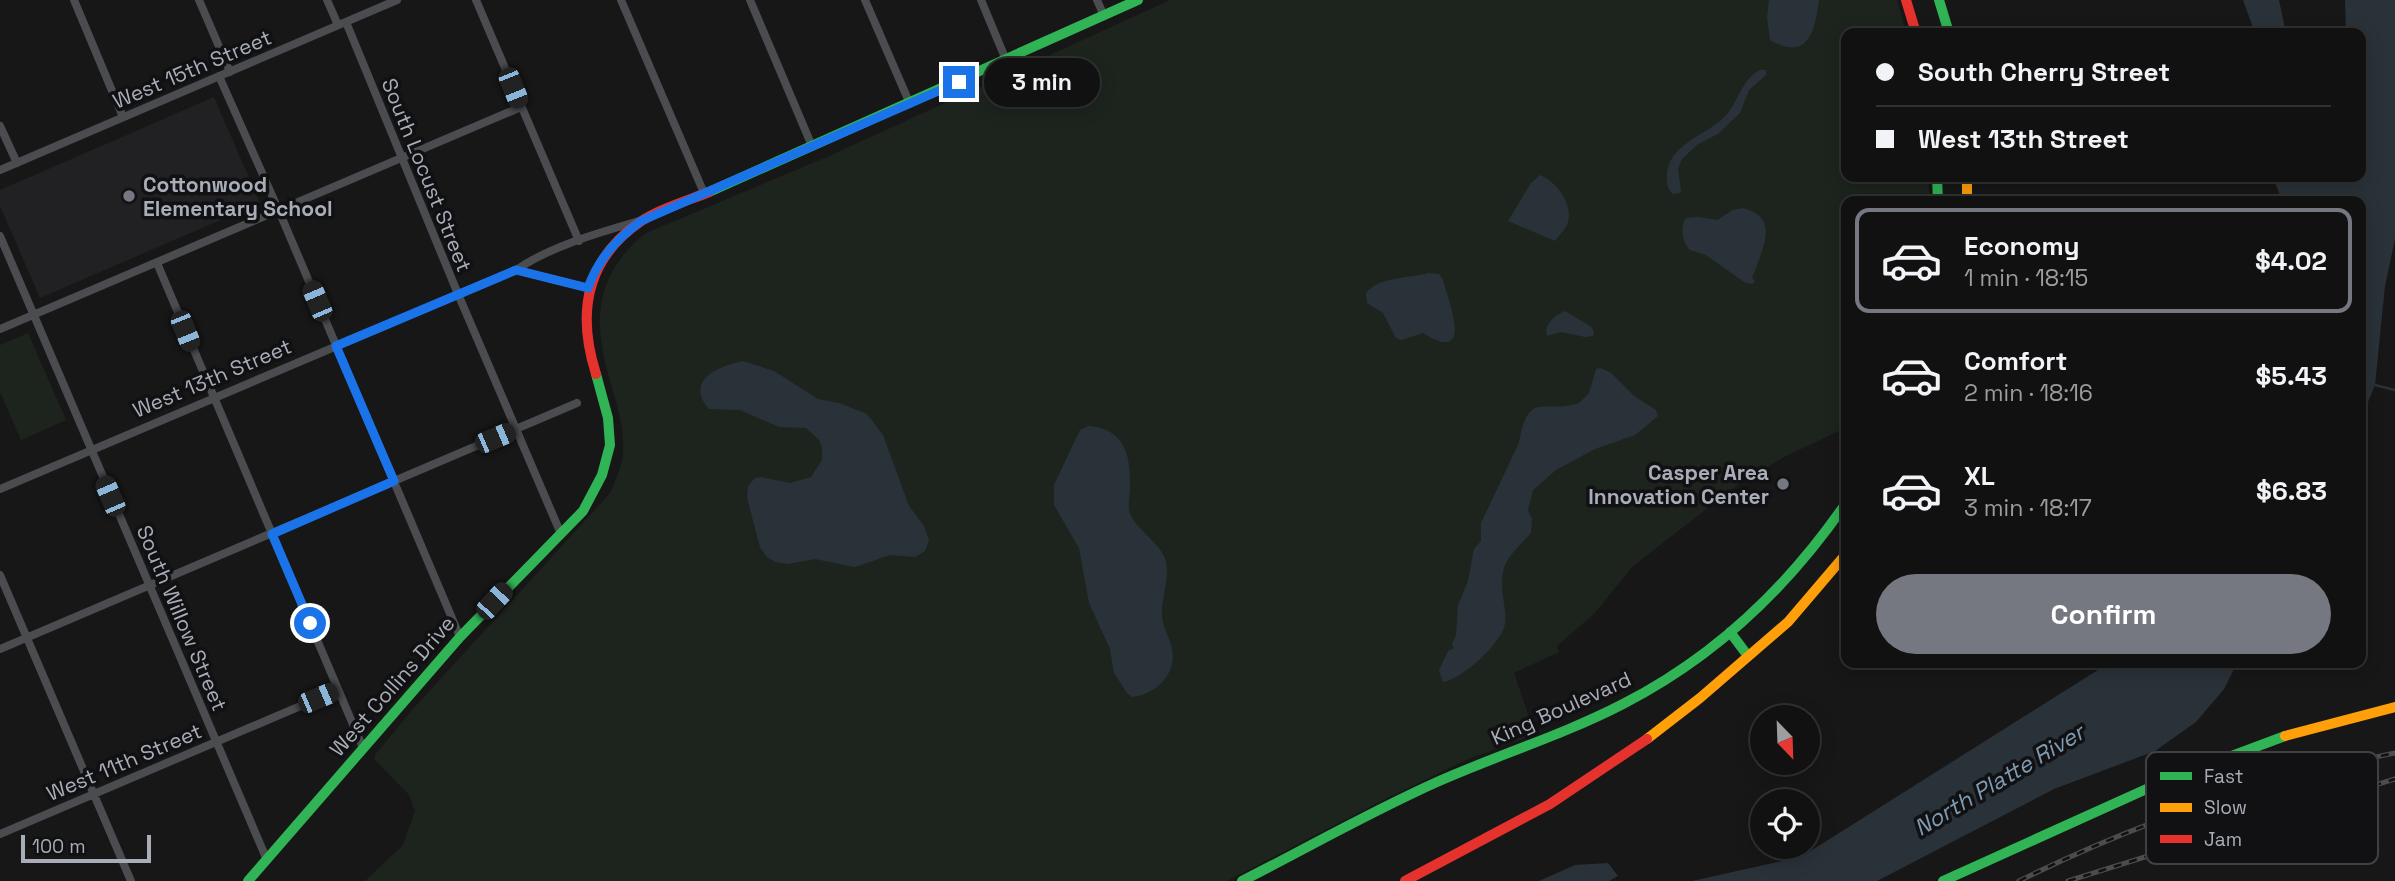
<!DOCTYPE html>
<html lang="en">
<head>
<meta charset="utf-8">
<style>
  body { margin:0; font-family:"Space Grotesk",sans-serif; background:#1a1a1a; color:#f1f3f6; height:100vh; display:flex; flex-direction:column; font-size:26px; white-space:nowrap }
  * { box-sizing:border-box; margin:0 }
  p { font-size:23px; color:#9c9d9f }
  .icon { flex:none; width:38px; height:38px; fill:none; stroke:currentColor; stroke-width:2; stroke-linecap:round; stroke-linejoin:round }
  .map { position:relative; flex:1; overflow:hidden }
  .drawer { position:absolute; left:1841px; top:196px; width:525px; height:472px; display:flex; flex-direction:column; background:#111; border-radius:14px; box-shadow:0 4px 18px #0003,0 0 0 2px #303131 }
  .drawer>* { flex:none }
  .top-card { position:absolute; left:1841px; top:28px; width:525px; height:154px; border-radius:14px; box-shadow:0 4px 18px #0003,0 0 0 2px #303131; display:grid; align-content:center; height:154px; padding:0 35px; background:#111 }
  .needle { width:46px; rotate:157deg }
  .tools { position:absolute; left:1750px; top:705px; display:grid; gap:14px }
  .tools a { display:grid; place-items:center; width:70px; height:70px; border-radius:50%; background:#111; box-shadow:0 4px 18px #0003,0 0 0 2px #303131; font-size:35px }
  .scale { position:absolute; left:21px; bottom:18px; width:130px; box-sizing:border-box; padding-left:7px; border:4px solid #a8adb8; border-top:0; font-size:19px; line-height:24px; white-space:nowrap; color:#a8adb8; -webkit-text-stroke:5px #111113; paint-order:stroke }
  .end { position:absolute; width:32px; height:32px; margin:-16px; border:9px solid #1a73e8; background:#fff; box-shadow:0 0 0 4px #fff }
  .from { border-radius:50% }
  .bubble { position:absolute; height:49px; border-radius:24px; background:#111; box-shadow:0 4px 18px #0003,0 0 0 2px #303131; font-size:23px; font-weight:700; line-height:49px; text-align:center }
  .car { position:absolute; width:21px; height:42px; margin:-21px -10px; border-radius:9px; box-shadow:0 0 5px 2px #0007; background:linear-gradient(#222 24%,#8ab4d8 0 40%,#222 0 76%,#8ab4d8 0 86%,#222 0) }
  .top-card b { display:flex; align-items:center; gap:24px; height:66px; font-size:26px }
  .top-card b+b { border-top:2px solid #303131 }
  .top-card i { width:18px; height:18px; background:#f1f3f6 }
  ul { padding:12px 0 0; list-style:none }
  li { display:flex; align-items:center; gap:21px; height:105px; margin:0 14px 10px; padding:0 21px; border:4px solid transparent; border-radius:14px }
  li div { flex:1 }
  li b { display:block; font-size:26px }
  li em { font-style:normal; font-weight:700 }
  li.selected { border-color:#757880 }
  li>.icon { width:63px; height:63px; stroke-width:1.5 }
  .action { display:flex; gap:14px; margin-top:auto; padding:14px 35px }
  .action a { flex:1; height:80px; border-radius:42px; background:#757880; color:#fff; font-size:28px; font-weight:700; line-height:80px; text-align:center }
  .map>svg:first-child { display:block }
  .built { fill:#212123 }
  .green { fill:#1d241e }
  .water { fill:#2a3239 }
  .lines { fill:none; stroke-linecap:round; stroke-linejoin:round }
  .stream { stroke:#2a3239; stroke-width:2.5 }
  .street { stroke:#4b4c50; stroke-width:8 }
  .fast { stroke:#30b455; stroke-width:10 }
  .slow { stroke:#ff9f0a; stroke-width:10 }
  .jam { stroke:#e5322d; stroke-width:10 }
  .rail-casing { stroke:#4b4c4f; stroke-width:5 }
  .rail { stroke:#111113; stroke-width:2.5; stroke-dasharray:8; stroke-linecap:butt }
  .route { stroke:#1a73e8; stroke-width:9 }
  .poi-dot { fill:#757880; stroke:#111113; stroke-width:2.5 }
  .labels { text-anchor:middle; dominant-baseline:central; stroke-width:7; stroke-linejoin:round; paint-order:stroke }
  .street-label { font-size:21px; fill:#a8adb8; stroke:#111113 }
  .poi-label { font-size:21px; font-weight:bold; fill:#a8adb8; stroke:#111113; text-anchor:start }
  .water-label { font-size:23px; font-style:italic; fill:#7f9bb3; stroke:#111113 }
  .key { fill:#111113; stroke:#3e4045; stroke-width:2 }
  .key-label { font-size:19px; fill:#a8adb8 }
</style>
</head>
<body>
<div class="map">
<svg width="2395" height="881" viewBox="0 0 2395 881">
  <rect width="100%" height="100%" fill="#171717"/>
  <path class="built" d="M214,97L260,203L40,298L0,206V190Z"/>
  <path class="green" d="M1170,0H1897L1906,33H1846V177H1928L1930,201H1846V432L1839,431L1786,456L1736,486L1632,567L1595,613L1557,646L1559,652L1514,673L1535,734L1466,760L1383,800L1227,881H365L403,845L415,811L409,795L375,760V755L413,709L611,492C615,480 623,465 623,451C625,414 607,382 602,346C594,299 608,263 646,233L827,157Z
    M28,333L66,420L21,440L0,392V345Z"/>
  <path class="water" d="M1769,0H1819C1815,30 1809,62 1770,40L1767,18Z
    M2243,0H2279L2286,33H2255Z
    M2345,0H2395V239L2385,286L2375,385L2361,419V201H2282L2273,177H2361V33H2346Z
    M1760,70H1766V75L1749,90L1740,113L1718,134L1698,144L1682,159L1678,169L1681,191L1680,193L1673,194C1668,189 1667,186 1667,179C1665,143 1709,136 1728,113C1739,99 1743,78 1760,70Z
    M1540,175C1558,182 1576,208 1566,227C1563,232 1558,236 1555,241L1508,221L1531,183Z
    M1743,208C1772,216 1768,234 1760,257C1757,264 1756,270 1752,277L1755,282L1752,284L1744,282L1706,255L1690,250C1682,242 1680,227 1686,218L1699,217L1717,220L1733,210Z
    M1428,273L1439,274L1443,280C1448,301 1476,366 1423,333L1401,340L1396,338L1383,313L1367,303L1366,293C1380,276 1408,279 1428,273Z
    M1565,311L1590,326L1594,331L1593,336L1585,337L1561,332L1547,336C1543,325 1555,315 1565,311Z
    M743,361L774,371L818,399L839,403L867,414L883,435L909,506L924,526L929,541L925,551L915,557L890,555L855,567L815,559L788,564L775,562L766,556L760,547L747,498L748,486L755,478L761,477L790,483L811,477L822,460V447L819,440L806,428L779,427L740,410L709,409C684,380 719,366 743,361Z
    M1600,368L1610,372L1634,396L1656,410L1658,416L1635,435L1595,449L1556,470L1533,490L1528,510L1532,519L1531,533C1521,545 1506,556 1503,572C1499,591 1507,606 1505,624C1502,643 1461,680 1443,682L1439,670L1448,651L1454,648L1452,644L1456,635L1458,605L1468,581L1474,549L1481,541V523L1519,443C1528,388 1545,415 1579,403L1589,393L1596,369Z
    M1089,426C1125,429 1131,456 1130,488C1130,497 1127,505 1130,514C1137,530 1156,540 1164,556C1172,573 1161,597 1162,614C1162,626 1168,634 1171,645C1179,672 1158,694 1132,697L1127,693L1114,673L1110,649L1089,603L1079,548L1054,505V485L1080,430Z
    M2109,663H2237L2224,689L2196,722L2155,751L2054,789L1877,881H1692L1801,857Z
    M1608,863L1618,876L1609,881H1539L1575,865Z"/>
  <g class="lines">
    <path class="stream" d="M2375,385L2395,390"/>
    <path class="street" d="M74,0L123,117
      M199,0L230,72
      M327,0L338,25
      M476,0L579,241
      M621,0L704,193
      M750,0L812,146
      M865,0L910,104
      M981,0L1006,60
      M1097,0L1104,16
      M346,22L458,294L561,534
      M219,76L279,211L460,637
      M0,126L17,163
      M0,170L397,0
      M0,236L267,860
      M157,263L363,748
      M516,270L588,288
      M0,329L521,107
      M0,489L516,270C551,246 598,233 639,221
      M0,575L131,881
      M0,649L577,403
      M0,834L338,690"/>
    <path class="fast" d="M1939,0L1949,33
      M1937,177L1938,201
      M709,192L1138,0
      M1730,632L1748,656
      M248,881L460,637L583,511L602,475L610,445L608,418L596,374
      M1242,881C1307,848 1370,812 1437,782C1498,755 1563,735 1623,704C1715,657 1788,587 1846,503
      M1943,881L2162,782L2285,736"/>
    <path class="slow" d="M1967,177V201
      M2285,736L2395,707
      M1647,739L1700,698L1788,622L1846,554"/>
    <path class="jam" d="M1906,0L1916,33
      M596,374C577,314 585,260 640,222C659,209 687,201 709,192
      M1405,881L1550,804L1647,739"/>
    <g class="rail-casing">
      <path id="rail" d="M2019,881C2138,822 2265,779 2395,753
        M2068,881L2395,779"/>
    </g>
    <use href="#rail" class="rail"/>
  </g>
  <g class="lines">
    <path class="route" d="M310,623L272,534L394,481L336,346L516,270L588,288C598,259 617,239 641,221L959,82"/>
  </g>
  <g class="poi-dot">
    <circle cx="129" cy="196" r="7"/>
    <circle cx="1783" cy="484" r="7"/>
  </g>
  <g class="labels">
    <g class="street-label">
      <text transform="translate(192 69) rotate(-23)">West 15th Street</text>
      <text transform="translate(427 175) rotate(68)">South Locust Street</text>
      <text transform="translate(212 378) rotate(-23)">West 13th Street</text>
      <text transform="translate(182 618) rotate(67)">South Willow Street</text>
      <text transform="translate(392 686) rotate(-49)">West Collins Drive</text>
      <text transform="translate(1561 708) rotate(-24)">King Boulevard</text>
      <text transform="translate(124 762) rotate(-23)">West 11th Street</text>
    </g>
    <g class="poi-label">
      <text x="143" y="184">Cottonwood<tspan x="143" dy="24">Elementary School</tspan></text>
      <text x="1769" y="472" text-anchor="end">Casper Area<tspan x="1769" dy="24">Innovation Center</tspan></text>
    </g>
    <g class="water-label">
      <text transform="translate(1999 780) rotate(-31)">North Platte River</text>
    </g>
  </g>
  <rect x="2146" y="752" width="232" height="112" rx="10" class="key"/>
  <rect x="2160" y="772" width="32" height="8" fill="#30b455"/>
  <rect x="2160" y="803" width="32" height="9" fill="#ff9f0a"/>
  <rect x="2160" y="835" width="32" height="8" fill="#e5322d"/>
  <g class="key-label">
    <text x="2204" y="783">Fast</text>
    <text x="2204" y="814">Slow</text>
    <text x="2204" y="846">Jam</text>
  </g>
</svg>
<div class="tools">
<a><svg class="needle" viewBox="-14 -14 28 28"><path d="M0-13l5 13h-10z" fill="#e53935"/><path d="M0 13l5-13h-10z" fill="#9c9d9f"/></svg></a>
<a><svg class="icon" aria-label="locate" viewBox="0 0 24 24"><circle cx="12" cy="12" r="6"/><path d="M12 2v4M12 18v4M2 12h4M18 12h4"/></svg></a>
</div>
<div class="scale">100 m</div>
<i class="end from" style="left:310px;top:623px"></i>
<i class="end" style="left:959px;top:82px"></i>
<div class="bubble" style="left:984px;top:58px;width:116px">3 min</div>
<i class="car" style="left:513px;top:88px;rotate:158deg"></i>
<i class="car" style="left:317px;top:301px;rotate:337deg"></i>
<i class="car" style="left:185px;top:331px;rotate:158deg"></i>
<i class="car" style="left:495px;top:438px;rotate:67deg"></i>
<i class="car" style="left:110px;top:496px;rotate:337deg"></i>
<i class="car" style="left:494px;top:601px;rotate:43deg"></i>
<i class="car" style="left:318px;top:698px;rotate:67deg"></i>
<div class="top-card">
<b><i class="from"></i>South Cherry Street</b>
<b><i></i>West 13th Street</b>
</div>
<section class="drawer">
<ul>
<li class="selected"><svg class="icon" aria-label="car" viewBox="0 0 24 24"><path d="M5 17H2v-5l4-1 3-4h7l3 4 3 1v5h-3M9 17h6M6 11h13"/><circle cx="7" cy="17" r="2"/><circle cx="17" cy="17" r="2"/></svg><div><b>Economy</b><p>1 min · 18:15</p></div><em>$4.02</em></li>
<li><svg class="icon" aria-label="car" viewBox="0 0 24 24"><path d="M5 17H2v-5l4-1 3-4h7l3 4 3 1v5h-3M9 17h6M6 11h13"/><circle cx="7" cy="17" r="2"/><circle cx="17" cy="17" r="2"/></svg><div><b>Comfort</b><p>2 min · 18:16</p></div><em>$5.43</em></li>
<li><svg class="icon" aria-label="car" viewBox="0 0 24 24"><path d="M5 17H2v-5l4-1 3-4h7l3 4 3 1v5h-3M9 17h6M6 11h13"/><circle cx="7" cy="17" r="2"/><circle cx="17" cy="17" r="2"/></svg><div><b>XL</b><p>3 min · 18:17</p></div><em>$6.83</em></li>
</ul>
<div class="action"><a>Confirm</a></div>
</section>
</div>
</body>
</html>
